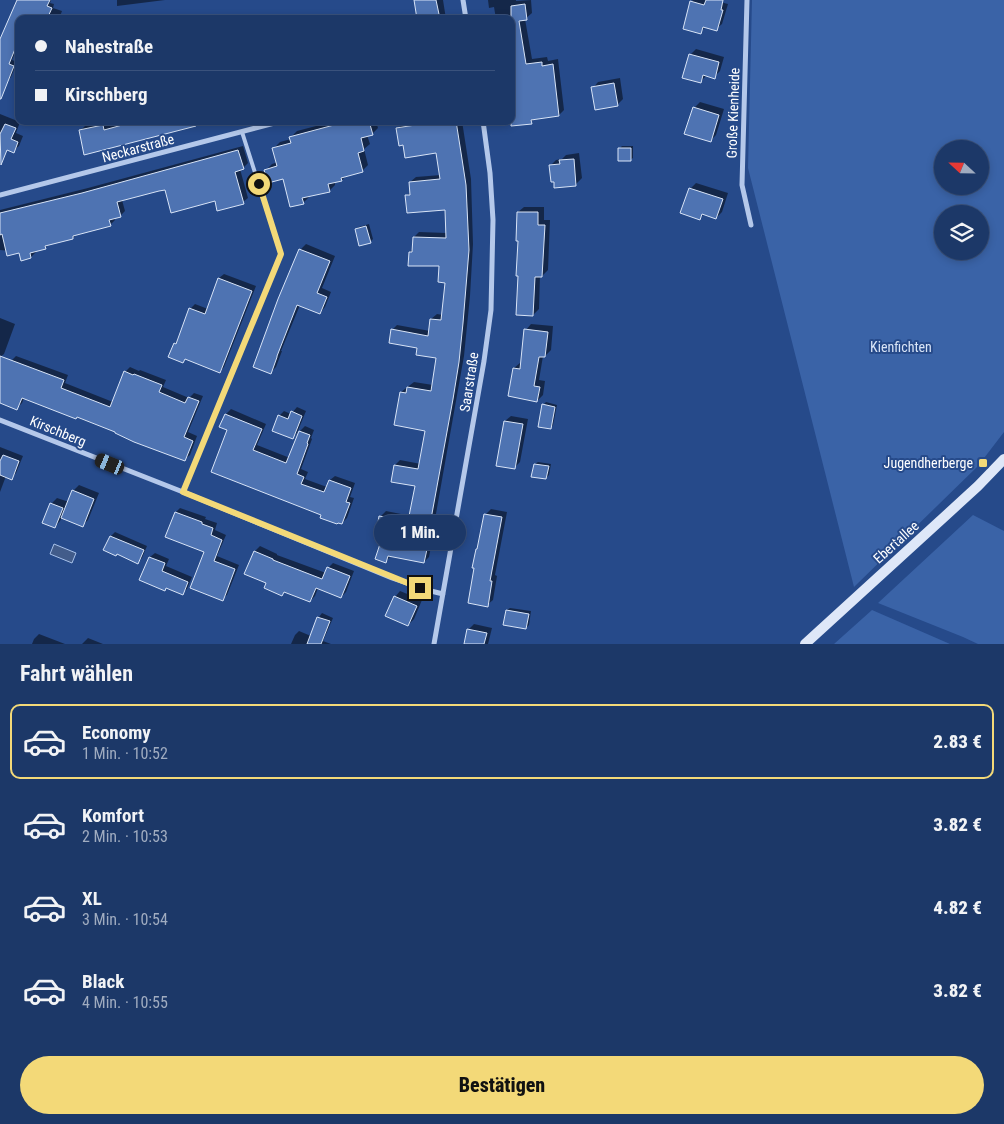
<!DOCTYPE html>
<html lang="de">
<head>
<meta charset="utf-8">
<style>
  body { margin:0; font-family:"Roboto Condensed",sans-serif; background:#253f6e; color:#f1f3f6; height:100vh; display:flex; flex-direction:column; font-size:19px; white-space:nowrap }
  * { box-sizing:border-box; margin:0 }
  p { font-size:16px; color:#a0acc0 }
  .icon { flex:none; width:28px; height:28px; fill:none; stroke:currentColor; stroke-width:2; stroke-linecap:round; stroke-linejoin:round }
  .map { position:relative; height:644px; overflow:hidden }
  .sheet { display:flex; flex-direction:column; background:#1c3868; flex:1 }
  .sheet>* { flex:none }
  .top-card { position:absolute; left:15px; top:15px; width:500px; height:110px; border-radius:10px; box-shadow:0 2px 8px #0003,0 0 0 1px #3a527c; display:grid; align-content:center; height:110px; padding:0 20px; background:#1c3868 }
  .needle { width:32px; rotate:292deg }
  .controls { position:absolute; left:934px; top:140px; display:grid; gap:10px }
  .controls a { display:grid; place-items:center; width:55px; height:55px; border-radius:50%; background:#1c3868; box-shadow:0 2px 8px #0003,0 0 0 1px #3a527c; font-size:25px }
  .end { position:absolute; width:22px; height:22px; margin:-11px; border:6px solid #f3d978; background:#111; box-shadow:0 0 0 2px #111 }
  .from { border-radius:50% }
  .bubble { position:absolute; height:35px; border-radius:18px; background:#1c3868; box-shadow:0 2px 8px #0003,0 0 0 1px #3a527c; font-size:16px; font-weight:800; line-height:35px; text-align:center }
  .car { position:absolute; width:15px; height:30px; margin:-15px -8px; border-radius:6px; box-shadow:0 0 4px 1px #0007; background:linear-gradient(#222 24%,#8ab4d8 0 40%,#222 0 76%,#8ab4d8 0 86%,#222 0) }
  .top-card b { display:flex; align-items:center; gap:18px; height:48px; font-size:19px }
  .top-card b+b { border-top:1px solid #3a527c }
  .top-card i { width:12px; height:12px; background:#f1f3f6 }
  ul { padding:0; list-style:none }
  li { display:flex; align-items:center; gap:15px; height:75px; margin:0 10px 8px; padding:0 10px; border:2px solid transparent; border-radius:10px }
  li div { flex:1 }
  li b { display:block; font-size:19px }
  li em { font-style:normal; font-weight:800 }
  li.selected { border-color:#f3d978 }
  li>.icon { width:45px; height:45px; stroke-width:1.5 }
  h2 { padding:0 20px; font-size:22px; line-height:60px }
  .action { display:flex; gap:10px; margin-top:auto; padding:10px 20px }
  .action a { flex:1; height:58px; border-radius:30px; background:#f3d978; color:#111; font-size:20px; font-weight:800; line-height:58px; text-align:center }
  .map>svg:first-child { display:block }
  .green { fill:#3a63a7; fill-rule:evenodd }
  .water { fill:#425c8a; stroke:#a8c2ea }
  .shadow { fill:#0007 }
  .building { fill:#4e73b2; stroke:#d8e4f7 }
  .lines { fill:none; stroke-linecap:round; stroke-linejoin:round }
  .lane { stroke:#b4c8ea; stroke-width:4 }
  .street { stroke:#b4c8ea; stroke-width:5 }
  .secondary { stroke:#dee7f8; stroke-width:10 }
  .route { stroke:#f3d978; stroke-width:6 }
  .poi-dot { fill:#f3d978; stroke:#264a8a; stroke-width:2 }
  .labels { text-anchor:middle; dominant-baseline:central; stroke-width:4; stroke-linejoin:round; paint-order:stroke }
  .street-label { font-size:14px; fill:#fff; stroke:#264a8a }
  .park-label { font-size:14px; fill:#d8e4f7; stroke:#264a8a }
  .poi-label { font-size:14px; fill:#fff; stroke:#264a8a; text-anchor:end }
</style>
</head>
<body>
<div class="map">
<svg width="1004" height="644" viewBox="0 0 1004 644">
  <rect width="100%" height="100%" fill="#264a8a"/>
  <path class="green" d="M752,0H1004V432L978,466L854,587L748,168ZM942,149H980V186H942ZM942,214H980V251H942Z
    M973,515L1004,531V644H978L963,637L878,603Z
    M872,610L950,644H834Z"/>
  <path class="water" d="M54,544L76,553L72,563L50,554Z"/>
  <path class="shadow" d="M18,0H51L50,3L54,4L53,8L62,11L59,19H19V43L12,60L17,62L11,77L7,81L0,79V51Z
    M117,0H165L117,6Z
    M415,0H443L446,19H418Z
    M488,0H516V1L531,0L532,13L525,19L532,59L547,57L548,61L558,59L564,110L559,115L535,118L531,122L509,125V121H511V19H496L494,7L489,8Z
    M693,0H712L728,4L722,24L716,29L706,27L700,32L691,2Z
    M696,49L724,57L720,71L714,77L707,75L700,82L690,55Z
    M620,78L623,99L617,105L593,88L598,82Z
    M700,102L724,109L716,135L710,141L694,108Z
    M0,114L20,122L16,133L23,136L19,146L13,151L0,146Z
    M97,121H208L168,131H80L85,126L97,123Z
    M335,121H376L378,128L372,134L367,135L370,144L364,149L368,165L362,171L347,175L342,180L335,182V185L329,191L308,196L309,197L303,203L283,178L266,170L272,164L278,162L274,148L280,142L291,139V137L297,131Z
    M417,121H462L471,179L473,244L470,296L464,356L434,525L435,526L429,557L424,562L391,556L386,561L387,528L381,516L386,511L411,516L416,485L392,481L395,465L400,460L421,464L426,430L401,392L414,382L433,385L437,357L419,347L392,330L397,325L430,331L431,319L437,314L443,315L446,281L440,265L410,252L413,249L414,237L419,232L447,233L446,208L407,196L411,192L410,182L416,177L441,175L438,151L405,144L398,129L403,123Z
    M243,146L248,163L243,168L240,169L248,198L243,202L216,200L166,189L122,200L125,211L120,216L114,217L115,220L110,225L77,234L73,238L49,244L45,248L35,250L36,252L31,257L21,259L20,252L0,250V210L88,188Z
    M622,146H633V158L630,160L619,149Z
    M579,153L582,178L576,184L555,187L550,166L556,160L562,159L566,155Z
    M696,183L728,193L722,212L716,218L704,214L700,218L690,189Z
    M524,207H544V220H550L548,270L542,276H540L539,309L533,315L519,275L518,212Z
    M369,224L373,239L370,242L356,229L359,227Z
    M306,244L335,256L322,288L331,292L325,307L320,313L300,305L281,351H282L276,367L270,373L300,250Z
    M224,274L256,286L224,367L220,372L186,358L183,361L175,344L179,339L190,309L195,304L208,309L219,278Z
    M0,318L15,324L4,354L0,357Z
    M531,324L553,326L551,350L545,356H543L539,380L545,381L543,395L537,401L514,368L520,363H522L526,330Z
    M16,356L68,375L65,383L113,402L125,372L130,367L139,371L140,370L166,380L163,387L189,398L194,393L203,396L188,432L197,436L190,455L185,459L117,432L24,398L22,403L17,408L0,401V390L11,361Z
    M546,402L557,405L553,425L551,428L543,405Z
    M297,407L306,411L297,433L292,438L279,416L284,411L291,414Z
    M231,409L266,424L257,445L290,458L300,431L305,426L314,430L311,438L312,439L301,469L308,472L305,479L327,487L330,480L335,476L355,483L350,497L354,498L347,518L342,523L322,514L228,430L226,414Z
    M511,416L528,419L520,462L514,468L505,421Z
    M0,447L23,456L16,473L11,478L6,476L0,492Z
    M538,462L551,464L549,475L546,478L535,464Z
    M79,485L99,493L88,520L82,526L62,517L60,521L55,527L51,504L57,498L69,502L73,491Z
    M180,508L206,517L205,519L217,523L215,530L226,535L217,556L239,565L227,595L222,599L206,551L176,512Z
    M491,509L507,512L495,575L497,576L493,600L487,605L476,567L485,515Z
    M115,532L147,546L142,558L138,562L117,553L105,549L111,536Z
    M260,546L277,554V555L326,573L328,568L333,563L354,571L346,592L341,597L318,588L315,596L310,601L285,591L282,594L267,582L246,573L255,551Z
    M155,553L169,559L166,566L192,577L187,589L182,593L167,587L165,589L141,579L150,557Z
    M400,591L422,600L414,619L408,625L395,597Z
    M510,608L531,611L529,625L526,628L507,610Z
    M322,613L333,618L323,641L331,644H291L295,635L299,631L311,636L319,617Z
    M474,624L492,628L488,644H465L468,630Z
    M39,634L65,644H32L34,639Z
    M88,638L103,644H82Z"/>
  <path class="building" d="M17,0H50L47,6L52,8L47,19H19V39L9,64L14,66L1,99H0V39Z
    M414,0H436L440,19H417Z
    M706,0H723L721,10H723L717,31L703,27L701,34L683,29L690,1L704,5Z
    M525,4L527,20L519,21L526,64L542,62V66L553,64L559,116L531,120L532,124L511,126V6Z
    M689,54L719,62L715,79L703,75L701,83L682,78Z
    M614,83L618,106L595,110L591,87Z
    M693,107L719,115L711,142L684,134Z
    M137,121H196V126L84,155L79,130L103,125L104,130Z
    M349,121H369L373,135L361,138L364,151L358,153L363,172L341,178L342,181L328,184L330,192L302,198L304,204L290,207L283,179L268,183L264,170L277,166L272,148L291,143L289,137Z
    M435,121H456L462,159L466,185L469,250L463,323L459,362L453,399L429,530L431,531L424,563L388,556L386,563L375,559L385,529L377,528L379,516L408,521L415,486L391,482L394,465L418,469L425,431L394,425L400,392L406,393L407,387L431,391L436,358L416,355L417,348L389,343L391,329L428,336L430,319L441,320L445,283L438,282L439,266H408L409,252H412L413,237L446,238L445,210L407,213L405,195H410L409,182L440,179L436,153L405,158L403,145L399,146L396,128L435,122Z
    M5,124L16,128L11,139L18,142L14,153L7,150L1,165L0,134Z
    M618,148H631V161H618Z
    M238,150L244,169L235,172L244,204L217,211L215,201L171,213L165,190L159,191L117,202L121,217L109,220L111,226L73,236V239L45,246L46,249L30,253L31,258L21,261L19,253L7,256L2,234L0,235V213L82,193Z
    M574,159L576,186L554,188V182H551L549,165L560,164L559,160Z
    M689,188L723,199L716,219L702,214L700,220L680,213Z
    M517,212H538V225H545L542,277H535L533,316L516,315L518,276H516L518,241H516Z
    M366,226L371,243L359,246L355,229Z
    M299,249L330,261L317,293L327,297L320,314L297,305L277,356V357L271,374L253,367L278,299Z
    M218,278L252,291L220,373L185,359L183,363L168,357L174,343L176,344L189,308L205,314Z
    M524,329L548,332L545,357H539L534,386L540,387L537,402L508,396L513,368L520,369Z
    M0,356L64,380L61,388L110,407L124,371L133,375L134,374L162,385L159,392L185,403L188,397L199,401L184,437L193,441L185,461L134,442L115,433V432L77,417L76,419L22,398L17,410L0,403Z
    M542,404L555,407L551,429L538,427Z
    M291,411L302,416L293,439L272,431L278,415L288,419Z
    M225,414L262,429L253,450L286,463L299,431L310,435L307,443L308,444L297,474L304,477L301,484L324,492L329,480L351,488L346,502L350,503L342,524L338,523L337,524L320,518L321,515L211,472L227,430L219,427Z
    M504,421L523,424L515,469L496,466Z
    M3,455L19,461L12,480L0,475V461Z
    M534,464L549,466L546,479L531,477Z
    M72,490L94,499L83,527L61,518Z
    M50,503L63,508L55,528L42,523Z
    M175,512L202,522V524L213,528L211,535L222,540L214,561L235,569L223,601L190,588L204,552L165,537Z
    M484,514L502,517L490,581H492L488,607L468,603L474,568H472L476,549H477Z
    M110,536L144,550L138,564L117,554L116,556L103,550Z
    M254,551L273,559V560L322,579L327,567L350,576L341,598L316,588L310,602L284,592L282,596L264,588L266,583L244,574Z
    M149,557L165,563L162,571L188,582L183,595L166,588L165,591L139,580Z
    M394,596L417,606L408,626L385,616Z
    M506,610L529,614L526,629L503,625Z
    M317,617L330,621L321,644H307Z
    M467,629L487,633L484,644H464Z"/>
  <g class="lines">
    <path class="lane" d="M183,492L281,254L242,132"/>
    <path class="street" d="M463,0L466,19
      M747,0L742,185L751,225
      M0,195L282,121
      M0,420L183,492L392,578L427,590L443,594
      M434,644L484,361L491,310L493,220L490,173L483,121"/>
    <path class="secondary" d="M805,644L954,508L978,486L1004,459"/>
  </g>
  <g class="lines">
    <path class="route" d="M259,184L281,254L183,492L420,588"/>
  </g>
  <rect class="poi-dot" x="978" y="458" width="10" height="10" rx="2.5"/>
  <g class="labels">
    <g class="street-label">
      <text transform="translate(733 113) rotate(-88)">Große Kienheide</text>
      <text transform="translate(138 148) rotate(-15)">Neckarstraße</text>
      <text transform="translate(469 382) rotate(-81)">Saarstraße</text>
      <text transform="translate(58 431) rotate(22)">Kirschberg</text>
      <text transform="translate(896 542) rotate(-42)">Ebertallee</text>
    </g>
    <g class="park-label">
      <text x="901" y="347">Kienfichten</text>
    </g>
    <g class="poi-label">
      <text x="973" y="463">Jugendherberge</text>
    </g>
  </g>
</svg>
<div class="controls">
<a><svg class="needle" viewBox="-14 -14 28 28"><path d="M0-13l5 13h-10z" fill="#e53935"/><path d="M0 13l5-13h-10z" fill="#a0acc0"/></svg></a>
<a><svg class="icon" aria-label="layers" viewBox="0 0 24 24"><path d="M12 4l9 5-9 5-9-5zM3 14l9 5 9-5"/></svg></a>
</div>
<i class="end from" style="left:259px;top:184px"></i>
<i class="end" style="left:420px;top:588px"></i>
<div class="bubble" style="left:374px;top:515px;width:92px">1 Min.</div>
<i class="car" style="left:110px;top:464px;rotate:292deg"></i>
<div class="top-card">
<b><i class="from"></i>Nahestraße</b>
<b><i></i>Kirschberg</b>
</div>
</div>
<section class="sheet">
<h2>Fahrt wählen</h2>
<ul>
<li class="selected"><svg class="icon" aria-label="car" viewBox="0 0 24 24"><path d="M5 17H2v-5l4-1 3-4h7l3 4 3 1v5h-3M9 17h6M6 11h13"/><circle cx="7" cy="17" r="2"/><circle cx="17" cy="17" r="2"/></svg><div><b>Economy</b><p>1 Min. · 10:52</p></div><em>2.83 €</em></li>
<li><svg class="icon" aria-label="car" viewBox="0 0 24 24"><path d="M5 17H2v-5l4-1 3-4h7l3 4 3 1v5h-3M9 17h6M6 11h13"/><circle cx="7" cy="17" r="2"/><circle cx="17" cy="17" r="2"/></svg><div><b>Komfort</b><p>2 Min. · 10:53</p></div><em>3.82 €</em></li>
<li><svg class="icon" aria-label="car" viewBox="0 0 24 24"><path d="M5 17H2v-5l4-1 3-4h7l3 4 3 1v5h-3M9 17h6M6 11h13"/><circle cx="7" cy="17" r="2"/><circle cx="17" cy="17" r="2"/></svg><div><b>XL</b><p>3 Min. · 10:54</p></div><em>4.82 €</em></li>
<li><svg class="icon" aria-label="car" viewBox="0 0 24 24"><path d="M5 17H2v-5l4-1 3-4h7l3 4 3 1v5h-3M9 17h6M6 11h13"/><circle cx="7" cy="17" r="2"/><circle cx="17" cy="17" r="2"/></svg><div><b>Black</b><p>4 Min. · 10:55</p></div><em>3.82 €</em></li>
</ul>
<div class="action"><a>Bestätigen</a></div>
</section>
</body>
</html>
